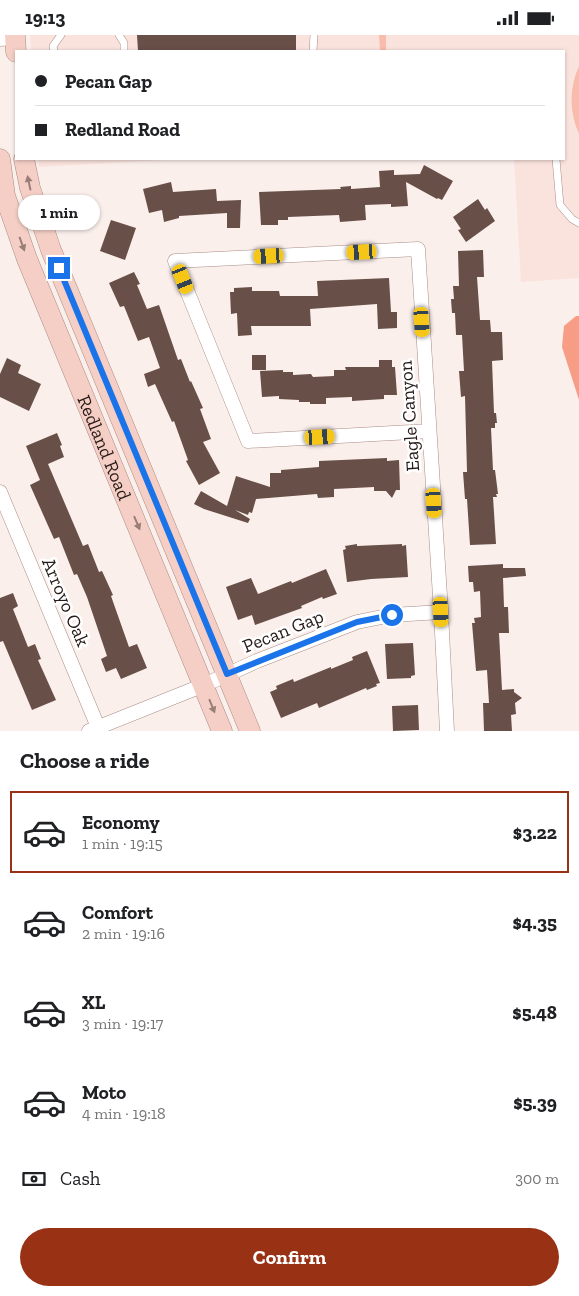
<!DOCTYPE html>
<html lang="en">
<head>
<meta charset="utf-8">
<style>
  body { margin:0; font-family:"Zilla Slab",serif; background:#f2f2f2; color:#202124; height:100vh; display:flex; flex-direction:column; font-size:19px; white-space:nowrap }
  * { box-sizing:border-box; margin:0 }
  p { font-size:16px; color:#757577 }
  .icon { flex:none; width:28px; height:28px; fill:none; stroke:currentColor; stroke-width:2; stroke-linecap:round; stroke-linejoin:round }
  .map { position:relative; height:696px; overflow:hidden }
  .drawer { display:flex; flex-direction:column; background:#fff; flex:1 }
  .drawer>* { flex:none }
  .guide { position:absolute; left:15px; top:15px; width:550px; height:110px; border-radius:0px; box-shadow:0 1px 4px #0004; display:grid; align-content:center; height:110px; padding:0 20px; background:#fff }
  .end { position:absolute; width:22px; height:22px; margin:-11px; border:6px solid #1a73e8; background:#fff; box-shadow:0 0 0 2px #fff }
  .from { border-radius:50% }
  .bubble { position:absolute; height:35px; border-radius:18px; background:#fff; box-shadow:0 1px 4px #0004; font-size:16px; font-weight:800; line-height:35px; text-align:center }
  .car { position:absolute; width:15px; height:30px; margin:-15px -8px; border-radius:6px; box-shadow:0 0 4px 1px #0007; background:linear-gradient(#f5c518 24%,#345 0 40%,#f5c518 0 76%,#345 0 86%,#f5c518 0) }
  .guide b { display:flex; align-items:center; gap:18px; height:48px; font-size:19px }
  .guide b+b { border-top:1px solid #e0e0e0 }
  .guide i { width:12px; height:12px; background:#202124 }
  ul { padding:0; list-style:none }
  li { display:flex; align-items:center; gap:15px; height:82px; margin:0 10px 8px; padding:0 10px; border:2px solid transparent; border-radius:0px }
  li div { flex:1 }
  li b { display:block; font-size:19px }
  li em { font-style:normal; font-weight:800 }
  li.active { border-color:#993115 }
  li>.icon { width:45px; height:45px; stroke-width:1.5 }
  h2 { padding:0 20px; font-size:22px; line-height:60px }
  .pay { display:flex; align-items:center; gap:12px; height:55px; padding:0 20px; font-size:19px }
  .pay p { margin-inline-start:auto }
  .button { display:flex; gap:10px; margin-top:auto; padding:10px 20px }
  .button a { flex:1; height:58px; border-radius:30px; background:#993115; color:#fff; font-size:20px; font-weight:800; line-height:58px; text-align:center }
  .status { display:flex; justify-content:space-between; align-items:center; height:35px; padding:0 25px; background:#fff; direction:ltr }
  .status svg { height:14px; fill:currentColor }
  .map>svg:first-child { display:block }
  .built { fill:#fbe3dd }
  .green { fill:#f9bbab }
  .water { fill:#f79d85 }
  .building { fill:#684f48 }
  .lines { fill:none; stroke-linecap:round; stroke-linejoin:round }
  .lane-casing { stroke:#a98d85; stroke-width:8 }
  .street-casing { stroke:#a98d85; stroke-width:15 }
  .secondary-casing { stroke:#a98d85; stroke-width:21 }
  .lane { stroke:#fff; stroke-width:7 }
  .street { stroke:#fff; stroke-width:14 }
  .secondary { stroke:#f5cfc5; stroke-width:20 }
  .oneway { fill:#987e77 }
  .route { stroke:#1a73e8; stroke-width:6 }
  .labels { text-anchor:middle; dominant-baseline:central; stroke-width:5; stroke-linejoin:round; paint-order:stroke }
  .street-label { font-size:19px; fill:#261b18; stroke:#fff }
</style>
</head>
<body>
<div class="status"><b>19:13</b><svg viewBox="0 0 49 12"><path d="M0 12V9h3v3zM5 12V6h3v6zM10 12V3h3v9zM15 12V0h3v12zM26 1h20v11H26zM47 4h2v5h-2z"/></svg></div>
<div class="map">
<svg width="579" height="696" viewBox="0 0 579 696">
  <rect width="100%" height="100%" fill="#fbefec"/>
  <path class="built" d="M30,0H579V243L521,247L514,124H564V16H31Z
    M38,124H182L39,132Z"/>
  <path class="green" d="M379,0H386V16H380Z
    M579,31V99C569,77 569,53 579,31Z"/>
  <path class="water" d="M576,281H579V365L562,312L564,291Z"/>
  <path class="building" d="M137,0H296V16H138Z
    M424,130L453,146L442,165L438,163L437,164L406,147L408,171L391,172V169L365,170L366,185L340,187L339,180L288,182V185H278V190H261L259,157L341,154L340,152L351,151V154L380,152L379,136L394,135V140L420,139Z
    M171,147L173,157L216,154L217,166L241,165L240,193H227V178L179,181V183L164,187L162,175L149,178L143,154Z
    M478,164L485,175L487,173L495,186L466,207L458,195L461,194L453,182Z
    M111,185L136,193L125,225L100,216Z
    M483,215L484,242H477L480,285H490L491,297H502L503,325L492,326L494,378H496L497,388H495V393H491L493,435H495L498,459H496L497,462H493L496,509L470,510L467,464H465L463,437H467L465,361L461,362L459,336H464L462,300H456L455,278H452L451,264H454L453,251H459L458,216Z
    M134,237L140,249L137,250L147,274L159,270L178,325L181,324L190,347L191,346L203,373L200,374L211,404L203,407L220,438L199,450L186,426L188,425L174,386L172,387L155,349L148,352L144,339L160,333L149,302L138,306L124,271L120,272L109,248Z
    M389,243L391,277H397V293L378,294L377,269L310,274L311,291H251L252,300L238,301L237,278L231,279L230,257H234V253L252,252V256H279L280,261H318L317,246Z
    M252,320H266V335H252Z
    M7,323L21,330L18,338L41,349L29,376L0,362V339Z
    M379,325H392V332H395L397,360H384V364L352,366V362L326,363V369H310V367H299V365L279,364V361L262,362L260,336L283,335V337H293V340L311,339L313,342L334,341V335H346L345,332H379Z
    M57,398L62,410L60,411L64,422L48,429L83,511L88,509L99,537L102,536L113,560L111,561L129,612L137,609L147,633L121,644L116,633L106,637L101,624L107,621L87,562L77,539L74,540L59,502L54,504L30,450L40,445L26,411Z
    M387,423V426L399,425L400,455H396L392,463L386,456H374V452L334,454V462L318,463L317,459L256,464L252,478L249,477L248,480L235,475L250,484L248,488L204,474L194,469L201,456L227,471L236,441L270,452V438H281V435L319,432V426Z
    M357,509V511L402,509V511L406,510L408,542L371,544L347,547L343,515L346,514L345,511Z
    M503,529V533H525L526,541L503,543L504,572H508L509,598H499L502,655L514,654V657L522,663L515,668L516,679L511,680L512,696H484L483,668H489L487,635L476,636L472,588H475L474,583L481,582L480,556L474,557L473,547H469L468,531Z
    M326,534L337,559L323,564L322,562L301,571L302,573L255,590L252,580L238,585L226,552L251,543L258,559L291,546L292,548Z
    M13,558L18,571L13,574L28,612L35,609L41,624L38,625L56,665L32,675L3,606L0,607V563Z
    M413,608L415,640L411,641V643L387,644L385,609Z
    M367,616L380,648L376,649L377,651L367,655L366,653L319,673L317,668L281,683L270,657L277,654L276,651L293,644L294,647L331,632V634L353,625L352,622Z
    M418,670L419,695L393,696L392,671Z"/>
  <g class="lines">
    <g class="lane-casing">
      <path id="lane" d="M119,0L124,8V16
        M54,16L53,11L61,0
        M313,16L314,0
        M556,124L560,170L572,184L579,188"/>
    </g>
    <g class="street-casing">
      <path id="street" d="M0,4L16,3
        M429,396L248,406L175,226L418,214L441,577L447,696
        M0,457L98,692
        M89,696L204,650L257,626L357,587L392,580L441,577"/>
    </g>
    <g class="secondary-casing">
      <g id="secondary">
        <path d="M15,0L16,17"/>
        <path id="s1" d="M0,124L5,161L27,224L222,696"/>
        <path d="M24,124L30,153L51,215L250,696"/>
      </g>
    </g>
    <use href="#lane" class="lane"/>
    <use href="#street" class="street"/>
    <use href="#secondary" class="secondary"/>
  </g>
  <defs><path id="oneway-solid" d="M-6-.8H1V-3.2L6.5 0L1 3.2V.8H-6Z" transform="scale(1.25)"/></defs>
  <g class="oneway">
    <use href="#oneway-solid" transform="translate(29 148) rotate(-102)"/>
    <use href="#oneway-solid" transform="translate(22 209) rotate(70)"/>
    <use href="#oneway-solid" transform="translate(137 488) rotate(67)"/>
    <use href="#oneway-solid" transform="translate(212 671) rotate(68)"/>
  </g>
  <g class="lines">
    <path class="route" d="M59,233L227,639L357,587L392,580"/>
  </g>
  <g class="labels">
    <g class="street-label">
      <text transform="translate(409 381) rotate(-94)">Eagle Canyon</text>
      <text stroke="none"><textPath href="#s1" startOffset="308">Redland Road</textPath></text>
      <text transform="translate(66 567) rotate(67)">Arroyo Oak</text>
      <text transform="translate(283 596) rotate(-22)">Pecan Gap</text>
    </g>
  </g>
</svg>
<i class="end from" style="left:392px;top:580px"></i>
<i class="end" style="left:59px;top:233px"></i>
<div class="bubble" style="left:18px;top:160px;width:82px">1 min</div>
<i class="car" style="left:362px;top:217px;rotate:267deg"></i>
<i class="car" style="left:269px;top:221px;rotate:267deg"></i>
<i class="car" style="left:183px;top:244px;rotate:158deg"></i>
<i class="car" style="left:422px;top:287px;rotate:176deg"></i>
<i class="car" style="left:320px;top:402px;rotate:87deg"></i>
<i class="car" style="left:434px;top:468px;rotate:176deg"></i>
<i class="car" style="left:441px;top:577px;rotate:177deg"></i>
<div class="guide">
<b><i class="from"></i>Pecan Gap</b>
<b><i></i>Redland Road</b>
</div>
</div>
<section class="drawer">
<h2>Choose a ride</h2>
<ul>
<li class="active"><svg class="icon" aria-label="car" viewBox="0 0 24 24"><path d="M5 17H2v-5l4-1 3-4h7l3 4 3 1v5h-3M9 17h6M6 11h13"/><circle cx="7" cy="17" r="2"/><circle cx="17" cy="17" r="2"/></svg><div><b>Economy</b><p>1 min · 19:15</p></div><em>$3.22</em></li>
<li><svg class="icon" aria-label="car" viewBox="0 0 24 24"><path d="M5 17H2v-5l4-1 3-4h7l3 4 3 1v5h-3M9 17h6M6 11h13"/><circle cx="7" cy="17" r="2"/><circle cx="17" cy="17" r="2"/></svg><div><b>Comfort</b><p>2 min · 19:16</p></div><em>$4.35</em></li>
<li><svg class="icon" aria-label="car" viewBox="0 0 24 24"><path d="M5 17H2v-5l4-1 3-4h7l3 4 3 1v5h-3M9 17h6M6 11h13"/><circle cx="7" cy="17" r="2"/><circle cx="17" cy="17" r="2"/></svg><div><b>XL</b><p>3 min · 19:17</p></div><em>$5.48</em></li>
<li><svg class="icon" aria-label="car" viewBox="0 0 24 24"><path d="M5 17H2v-5l4-1 3-4h7l3 4 3 1v5h-3M9 17h6M6 11h13"/><circle cx="7" cy="17" r="2"/><circle cx="17" cy="17" r="2"/></svg><div><b>Moto</b><p>4 min · 19:18</p></div><em>$5.39</em></li>
</ul>
<div class="pay"><svg class="icon" aria-label="cash" viewBox="0 0 24 24"><path d="M3 7h18v10H3z"/><circle cx="12" cy="12" r="2"/></svg>Cash<p>300 m</p></div>
<div class="button"><a>Confirm</a></div>
</section>
</body>
</html>
